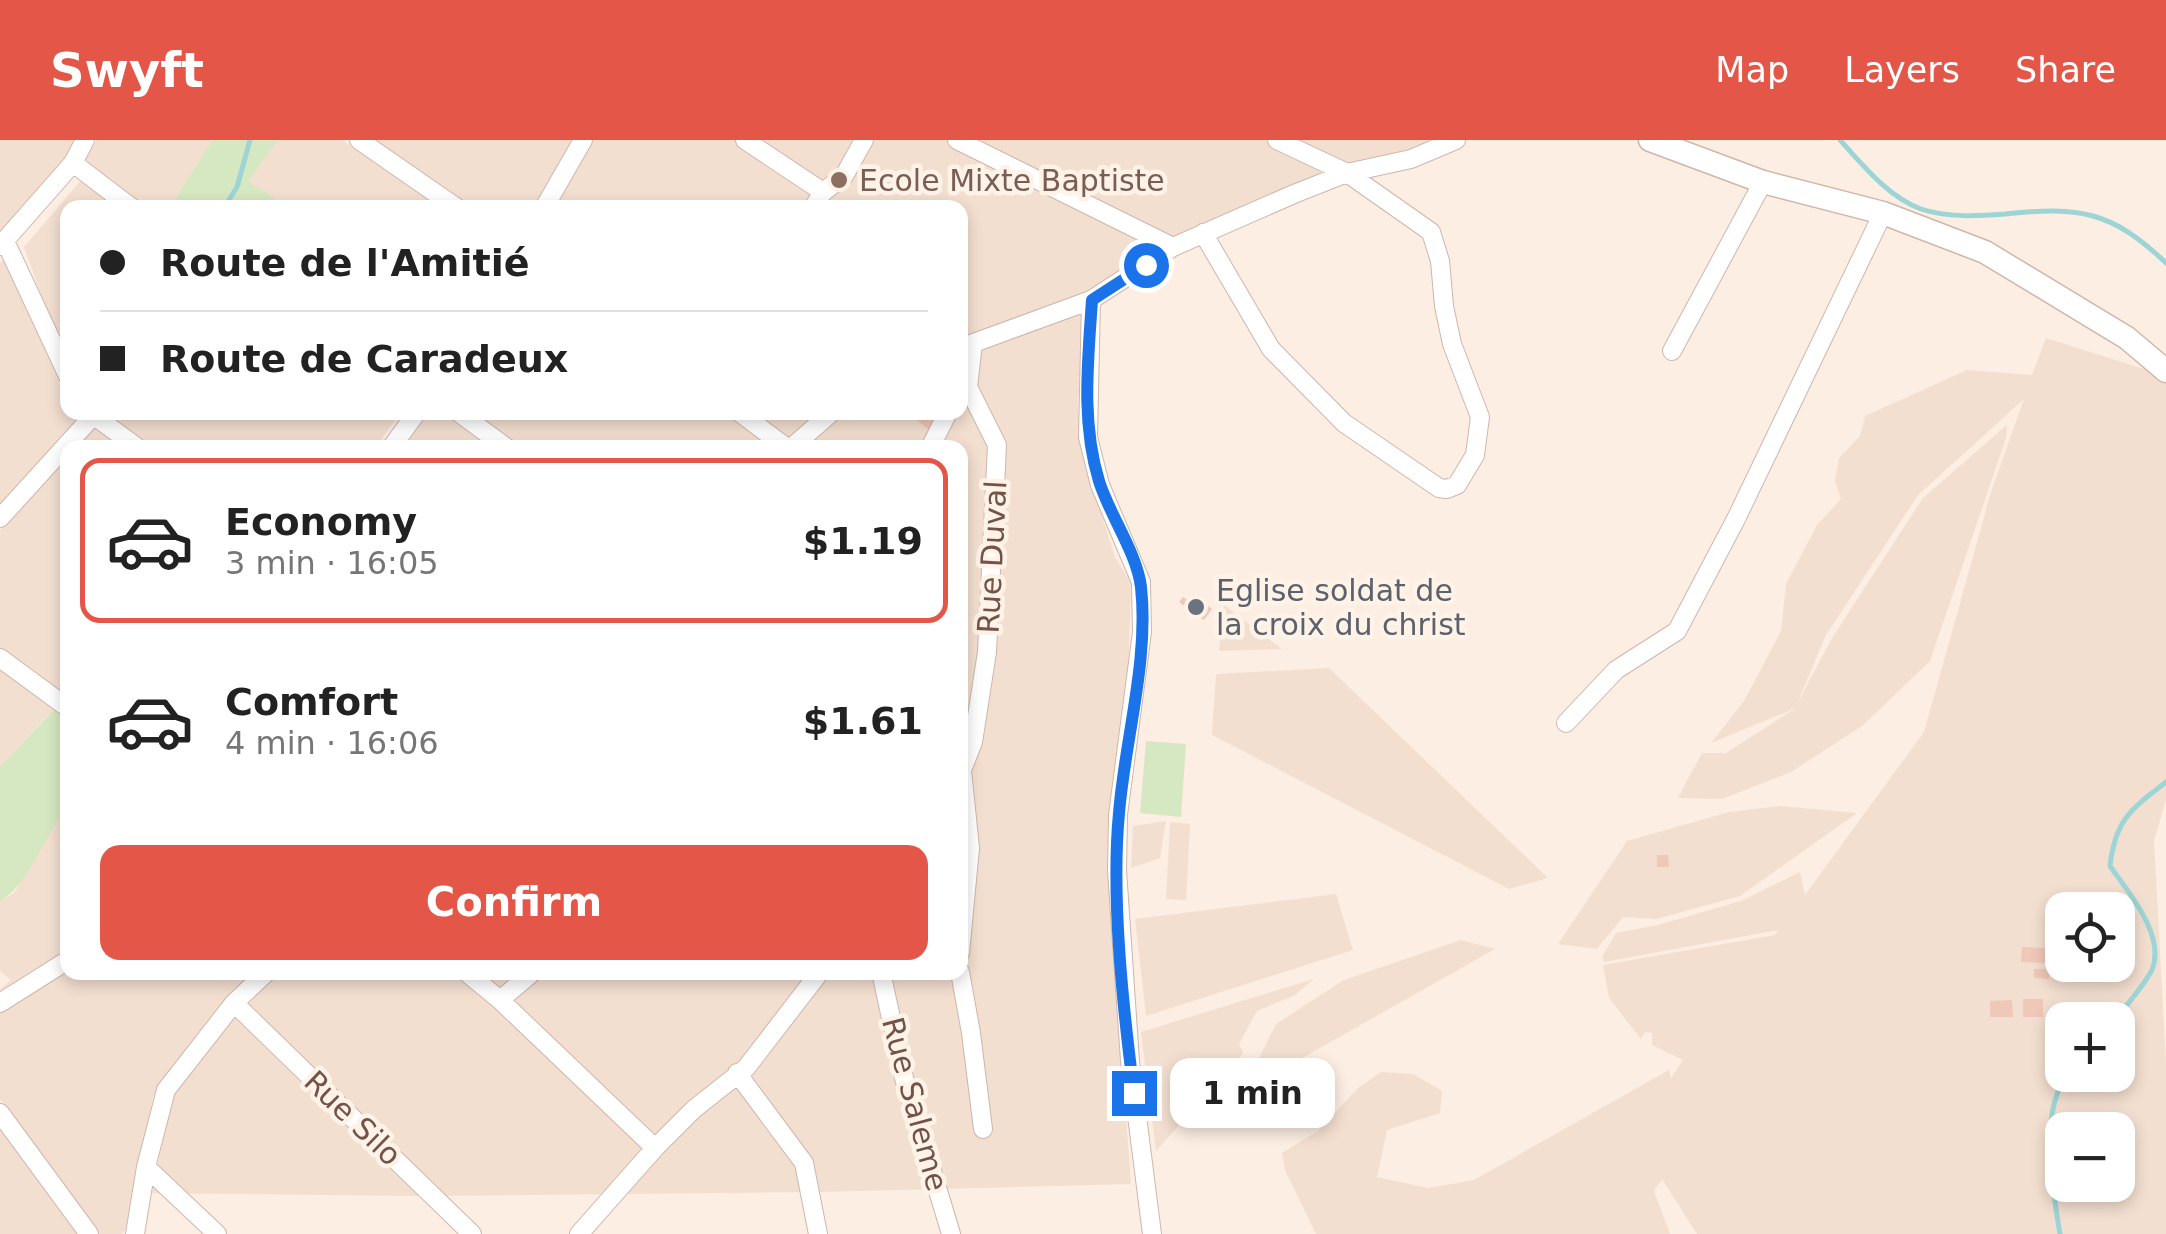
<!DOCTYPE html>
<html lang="en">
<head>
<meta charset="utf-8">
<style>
  body { margin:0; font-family:"DejaVu Sans",sans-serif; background:#f2f2f2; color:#222; height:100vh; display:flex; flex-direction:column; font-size:38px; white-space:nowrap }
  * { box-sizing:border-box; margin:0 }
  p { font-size:32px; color:#767676 }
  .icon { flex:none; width:55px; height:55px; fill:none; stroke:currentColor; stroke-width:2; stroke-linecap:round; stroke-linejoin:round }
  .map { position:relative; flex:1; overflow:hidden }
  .drawer { position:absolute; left:60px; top:300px; width:908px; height:540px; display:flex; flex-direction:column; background:#fff; border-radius:20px; box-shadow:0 5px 15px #0003 }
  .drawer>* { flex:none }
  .hud { position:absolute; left:60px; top:60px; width:908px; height:220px; border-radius:20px; box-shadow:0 5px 15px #0003; display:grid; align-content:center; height:220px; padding:0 40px; background:#fff }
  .buttons { position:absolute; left:2045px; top:752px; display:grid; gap:20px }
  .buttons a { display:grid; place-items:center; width:90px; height:90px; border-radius:20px; background:#fff; box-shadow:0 5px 15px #0003; font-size:50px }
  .end { position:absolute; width:45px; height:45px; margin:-22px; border:12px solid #1a73e8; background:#fff; box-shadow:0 0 0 5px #fff }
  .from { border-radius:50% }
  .bubble { position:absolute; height:70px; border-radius:20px; background:#fff; box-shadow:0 5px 15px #0003; font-size:32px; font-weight:700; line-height:70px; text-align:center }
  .hud b { display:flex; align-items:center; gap:35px; height:95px; font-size:38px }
  .hud b+b { border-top:2px solid #e0e0e0 }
  .hud i { width:25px; height:25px; background:#222 }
  ul { padding:18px 0 0; list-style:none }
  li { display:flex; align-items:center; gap:30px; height:165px; margin:0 20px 15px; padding:0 20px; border:5px solid transparent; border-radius:20px }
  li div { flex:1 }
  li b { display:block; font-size:38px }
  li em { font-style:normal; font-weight:700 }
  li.active { border-color:#e45648 }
  li>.icon { width:90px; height:90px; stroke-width:1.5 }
  .cta { display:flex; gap:20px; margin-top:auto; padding:20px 40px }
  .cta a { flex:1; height:115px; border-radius:20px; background:#e45648; color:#fff; font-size:40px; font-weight:700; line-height:115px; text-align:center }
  header { display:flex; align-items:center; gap:60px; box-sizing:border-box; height:140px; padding:0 50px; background:#e45648; color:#fff }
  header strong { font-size:48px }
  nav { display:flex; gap:55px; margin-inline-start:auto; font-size:35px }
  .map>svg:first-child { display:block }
  .residential { fill:#f3dfd0; fill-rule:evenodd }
  .green { fill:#d6e8c1 }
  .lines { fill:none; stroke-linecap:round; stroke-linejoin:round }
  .stream { stroke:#9dd5d6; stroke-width:5 }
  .building { fill:#f0c8ba }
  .street-casing { stroke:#ceb6ac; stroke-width:20 }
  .secondary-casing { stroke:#d1b5a9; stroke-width:25 }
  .street { stroke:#fff; stroke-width:18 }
  .secondary { stroke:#fff; stroke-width:22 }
  .route { stroke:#1a73e8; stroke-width:12 }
  .education-dot { fill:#8d6e63; stroke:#fff2e7; stroke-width:4 }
  .worship-dot { fill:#6b7280; stroke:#fff2e7; stroke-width:4 }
  .labels { text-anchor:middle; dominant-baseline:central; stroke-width:9; stroke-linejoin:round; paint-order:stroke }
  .education-label { font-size:30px; fill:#785e54; stroke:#fff2e7; text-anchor:start }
  .street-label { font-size:30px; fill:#725249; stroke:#fff2e7 }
  .worship-label { font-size:30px; fill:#5b616d; stroke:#fff2e7; text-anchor:start }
</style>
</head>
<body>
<header>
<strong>Swyft</strong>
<nav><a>Map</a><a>Layers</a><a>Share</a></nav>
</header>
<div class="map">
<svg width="2166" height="1094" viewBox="0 0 2166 1094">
  <rect width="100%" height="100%" fill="#fceee2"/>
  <path class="residential" d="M0,0H75L65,18L0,93Z
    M97,0H212L170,67H143L83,24Z
    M278,0H342L443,67H288L247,41Z
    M373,0H1430V7L1329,32L1253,62L1158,109L1080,154L960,200V68L471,67Z
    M82,39L121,67L68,68L67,228L24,107Z
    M7,117L60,244L67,253L68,272L86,275L0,370V123Z
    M1084,172L1078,263L1082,313L1115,417L1131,443L1128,543L1115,622L1111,679V776L1131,1044L822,1052L423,1056L152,1053L173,950L246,863L278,833L960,832V308L802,307L841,273L960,272V212Z
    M2046,198L2166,236V660L2154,701L2166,923V1094H1697L1662,1039L1654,1051L1670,1094H1316L1285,1030L1282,1013L1318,991L1357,949L1381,932L1413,934L1442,951L1440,973L1387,990L1377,1037L1428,1048L1474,1040L1669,930L1671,938L1683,920L1652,905V893L1645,892L1641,899L1609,858L1603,825L1775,795L1778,790L1604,822L1602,817L1616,793L1658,785L1741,761L1800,732L1805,755L1924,592L1991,352L2024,259L1918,355L1826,495L1797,564L1832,498L1923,358L2007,285L2006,298L1930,521L1862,586L1791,632L1722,659L1678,658L1702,613H1726L1796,568L1711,603L1744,561L1781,491L1786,444L1817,385L1841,359L1835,341L1839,318L1860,296L1865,276L1967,230L2032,235ZM2062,770H2118V825H2062ZM2062,880H2118V935H2062ZM2062,990H2118V1045H2062Z
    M392,272L397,277L376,307L148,308L94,273Z
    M424,272L730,273L776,307L399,308Z
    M752,273H826L788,299Z
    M94,284L129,308H73Z
    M67,314V556L0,509V390Z
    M1224,465L1282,509L1219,511Z
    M0,528L54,568L0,627Z
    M1329,528L1548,738L1509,749L1212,595L1216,534Z
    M1780,666L1857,673L1740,756L1656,779L1623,777L1597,809L1558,804L1627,701L1729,672Z
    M67,668L68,832L252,833L228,855L175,923L153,957L128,1088L121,1094H100L0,959V849L11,840L0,831V761L14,753L56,681Z
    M1166,681L1160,718L1131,728L1133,686Z
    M1170,682L1190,684L1186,760L1166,759Z
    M1336,754L1353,810L1146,876L1135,779Z
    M1461,800L1495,809L1242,952L1276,884L1344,840Z
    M1314,839L1295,855L1257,871L1239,904L1243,913L1156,1011L1141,892Z
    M0,980L81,1094H0Z"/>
  <path class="green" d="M212,0H278L248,41L288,67H170Z
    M55,568L67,578V668C43,696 32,742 0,761V627Z
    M1146,601L1186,604L1181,677L1140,673Z"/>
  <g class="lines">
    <path class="stream" d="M1840,0C1862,24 1889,58 1921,69C1948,78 1978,76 2005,74C2079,66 2112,71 2166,123
      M224,68L237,47L250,0
      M2115,880C2127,864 2143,847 2152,830C2166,795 2128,752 2110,726C2115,680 2131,669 2166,642
      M2060,1094C2053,1052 2038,969 2068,935"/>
  </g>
  <path class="building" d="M908,272H941L932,293Z
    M1193,455L1212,469L1204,480L1179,462L1183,457L1189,461Z
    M1657,715H1668L1669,727H1657Z
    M2022,807L2046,808V823L2021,822Z
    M2034,829H2049V839L2034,838Z
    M2023,859H2043V877H2023Z
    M2012,860L2013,877H1990V861Z"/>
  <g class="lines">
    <g class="street-casing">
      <path id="street" d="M359,0L457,68
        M745,0L823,52
        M957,0L1173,107
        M73,23L132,68
        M544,68L583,0
        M813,68L823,52L844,36L864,0
        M1203,93L1271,209L1344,283L1439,348L1447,349L1457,345L1475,315L1480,277L1452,204L1444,166L1440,121L1431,92L1347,33L1277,0
        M5,101L68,236
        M0,106L73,23L85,0
        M1091,160L1088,297L1100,345L1141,442L1142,492L1118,675L1117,730L1130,921L1152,1094
        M960,208L1091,160L1173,107L1294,54L1347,33L1411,19L1456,0
        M1672,211L1763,42
        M89,272L138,308
        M458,272L507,308
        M739,272L787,308
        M391,308L417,272
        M791,308L832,272
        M930,308L948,272
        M0,378L92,277
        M0,518L68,568
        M1566,583L1616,530L1677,491L1736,379L1883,73
        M960,635L973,602L987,512L997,305L968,247L973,203
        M960,813L970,708L962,631
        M466,832L500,860L655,1008
        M881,832L904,938L951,1094
        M960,832L971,893L983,989
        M500,860L533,832
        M0,863L68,820
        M234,863L472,1094
        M737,933L804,1023L818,1094
        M0,973L89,1094
        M146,1027L217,1094
        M135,1094L146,1027L166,950L234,863L267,832
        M579,1094L655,1008L694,969L746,928L820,832"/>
    </g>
    <g class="secondary-casing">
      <path id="secondary" d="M1650,0L1763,42L1883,73L1985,112L2127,198L2166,231"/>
    </g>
    <use href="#street" class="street"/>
    <use href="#secondary" class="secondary"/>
  </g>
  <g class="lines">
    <path class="route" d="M1134,953C1123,868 1111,757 1119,673C1125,599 1149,521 1141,447C1137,413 1109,374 1099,341C1081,282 1088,221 1092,160L1146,125"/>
  </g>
  <circle class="education-dot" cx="839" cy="40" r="10"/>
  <circle class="worship-dot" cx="1196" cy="467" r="10"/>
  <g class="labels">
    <g class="education-label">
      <text x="859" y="40">Ecole Mixte Baptiste</text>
    </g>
    <g class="street-label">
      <text transform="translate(992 417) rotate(-87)">Rue Duval</text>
      <text transform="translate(915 964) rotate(75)">Rue Saleme</text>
      <text transform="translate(353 978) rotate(44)">Rue Silo</text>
    </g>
    <g class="worship-label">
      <text x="1216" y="450">Eglise soldat de<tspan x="1216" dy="34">la croix du christ</tspan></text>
    </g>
  </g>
</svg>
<div class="buttons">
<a><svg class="icon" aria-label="locate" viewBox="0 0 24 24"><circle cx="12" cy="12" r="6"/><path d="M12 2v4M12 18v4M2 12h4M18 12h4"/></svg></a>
<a>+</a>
<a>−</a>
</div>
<i class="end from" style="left:1146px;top:125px"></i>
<i class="end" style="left:1134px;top:953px"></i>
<div class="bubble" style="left:1170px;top:918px;width:165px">1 min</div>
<div class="hud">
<b><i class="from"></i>Route de l'Amitié</b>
<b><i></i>Route de Caradeux</b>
</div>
<section class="drawer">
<ul>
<li class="active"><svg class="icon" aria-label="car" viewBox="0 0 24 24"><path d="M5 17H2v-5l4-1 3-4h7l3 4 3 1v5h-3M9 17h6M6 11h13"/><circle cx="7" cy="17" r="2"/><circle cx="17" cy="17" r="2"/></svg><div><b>Economy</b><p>3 min · 16:05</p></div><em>$1.19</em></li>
<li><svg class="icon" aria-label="car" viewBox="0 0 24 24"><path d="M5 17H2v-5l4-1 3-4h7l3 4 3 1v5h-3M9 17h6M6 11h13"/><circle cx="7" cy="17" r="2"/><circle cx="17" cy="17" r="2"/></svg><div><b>Comfort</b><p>4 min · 16:06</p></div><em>$1.61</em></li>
</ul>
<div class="cta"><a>Confirm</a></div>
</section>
</div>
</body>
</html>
